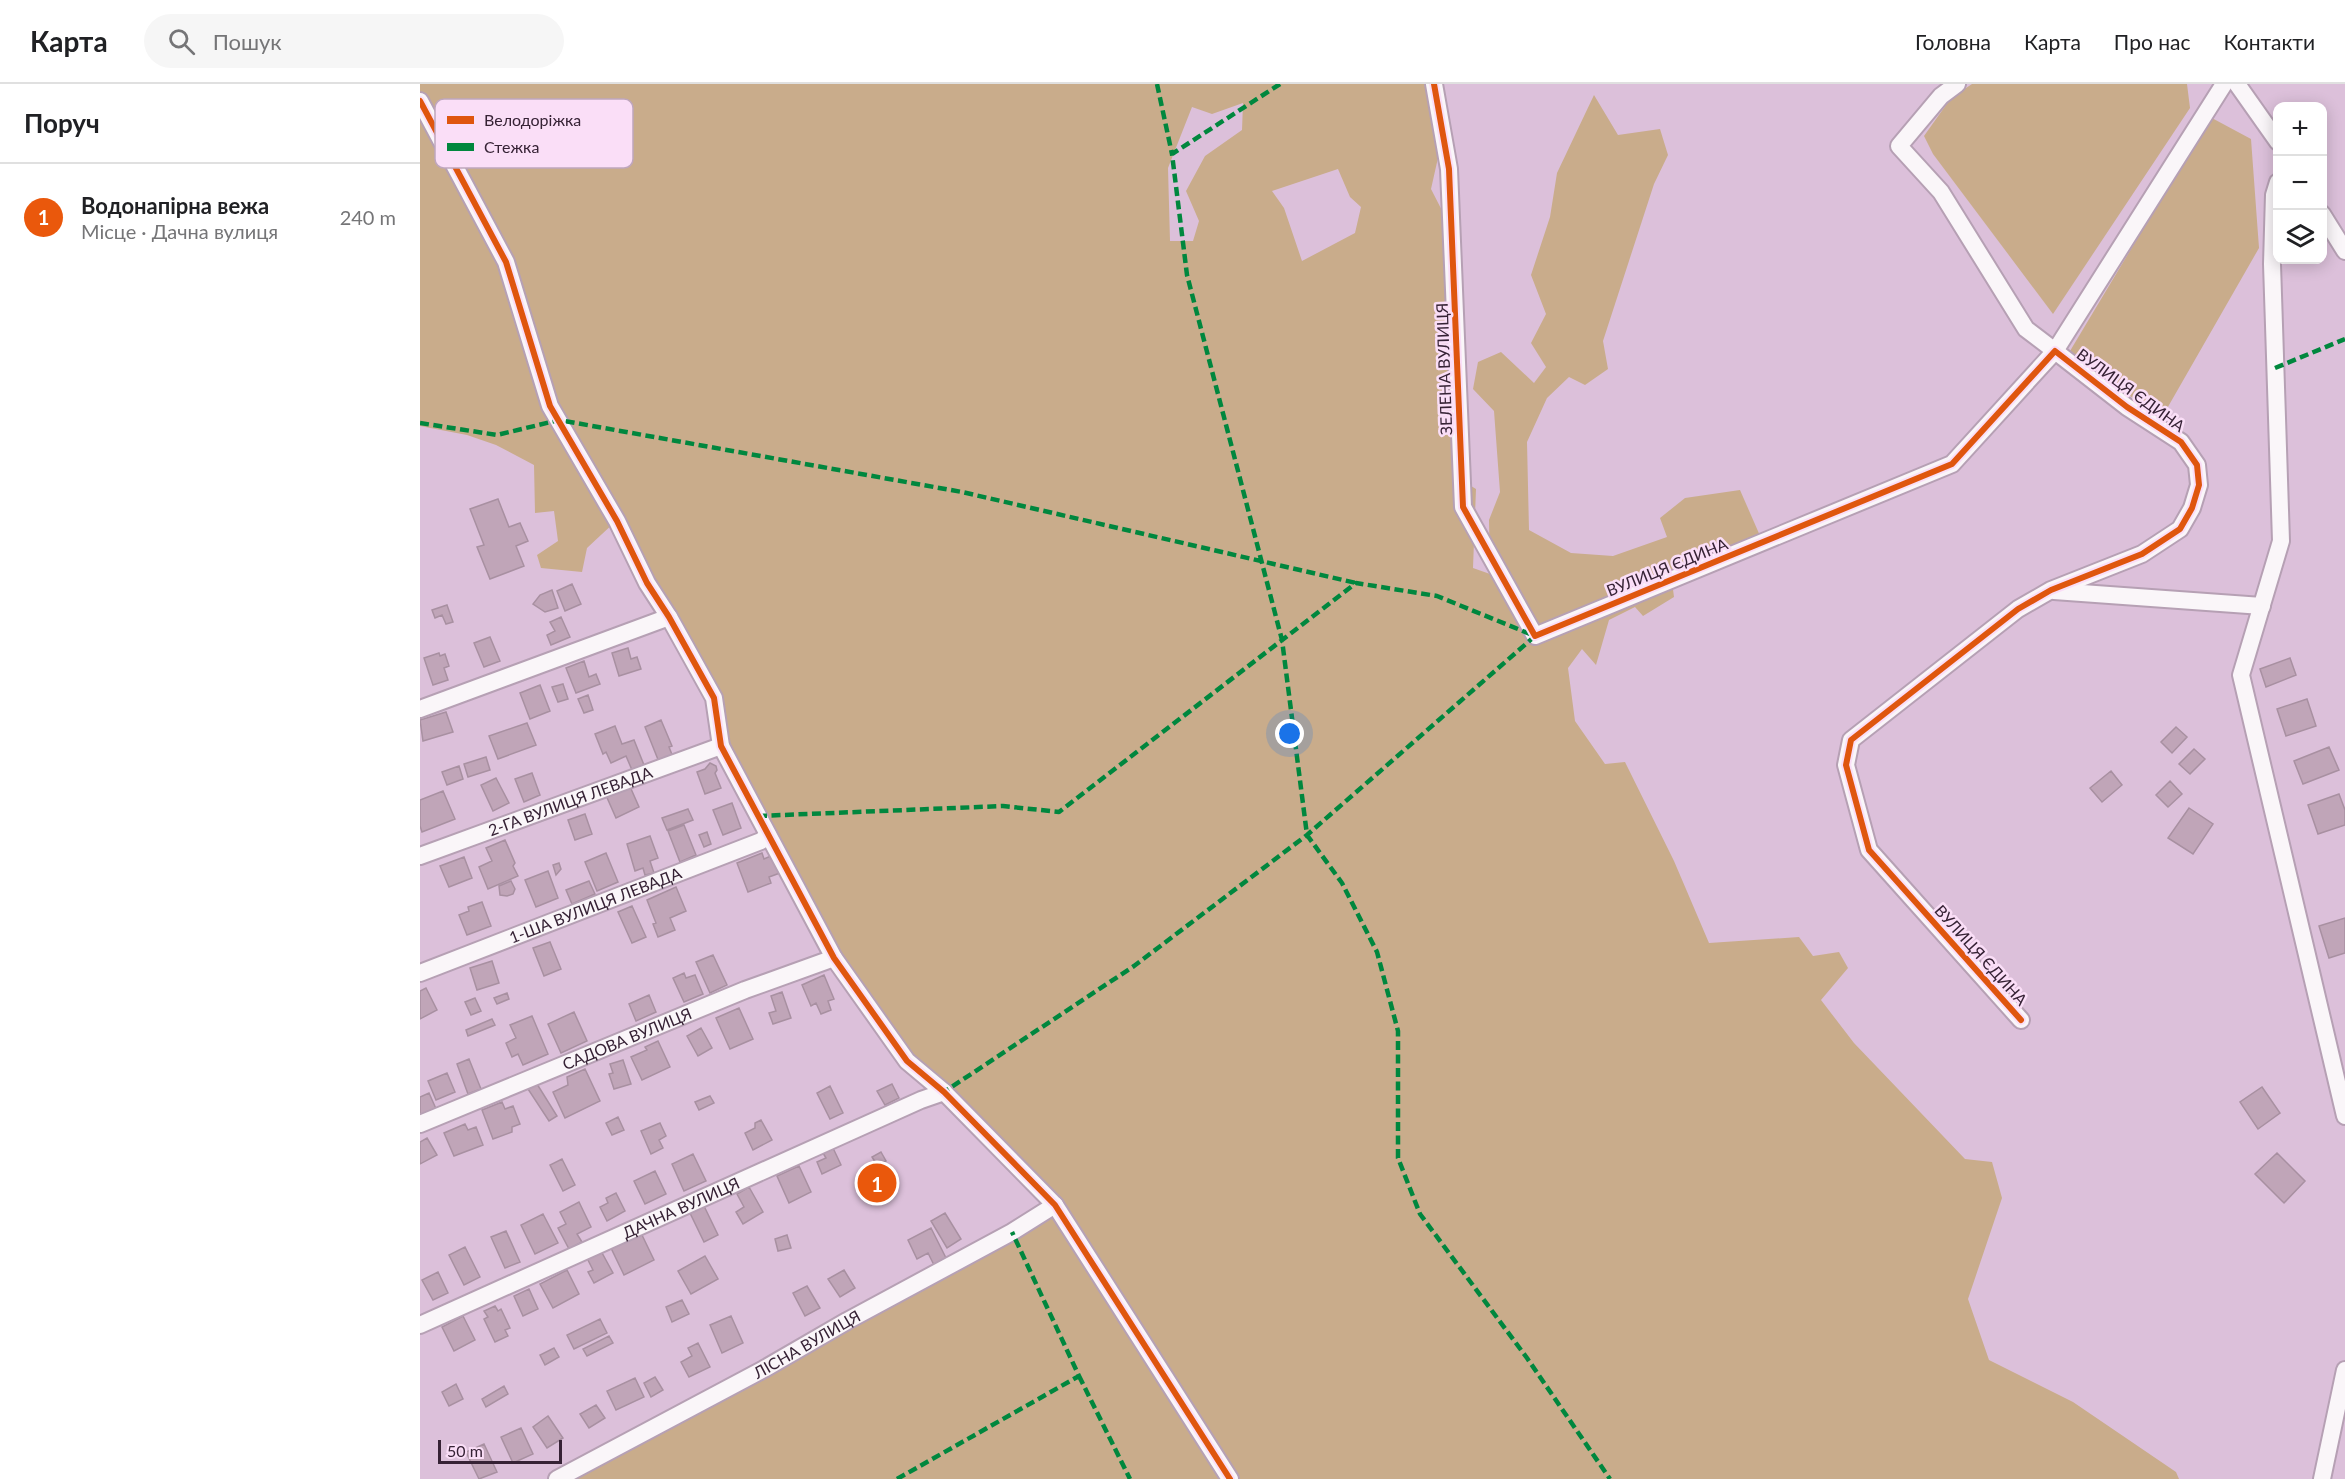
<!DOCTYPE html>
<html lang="uk">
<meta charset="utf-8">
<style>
:root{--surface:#fff;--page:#f6f6f6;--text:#202124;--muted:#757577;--line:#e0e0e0;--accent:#ea580c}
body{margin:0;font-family:Lato,sans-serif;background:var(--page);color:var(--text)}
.controls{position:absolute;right:18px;top:18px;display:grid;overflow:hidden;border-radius:12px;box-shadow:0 3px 15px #0003}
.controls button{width:54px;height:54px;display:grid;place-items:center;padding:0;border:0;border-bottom:2px solid var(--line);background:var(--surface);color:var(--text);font:30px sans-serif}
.scale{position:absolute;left:18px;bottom:15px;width:124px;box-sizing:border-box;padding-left:6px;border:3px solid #362235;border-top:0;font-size:16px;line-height:21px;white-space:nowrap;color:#362235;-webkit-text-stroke:4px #fadef7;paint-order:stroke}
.you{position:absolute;left:870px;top:650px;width:21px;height:21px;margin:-15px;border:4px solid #fff;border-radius:50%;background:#1a73e8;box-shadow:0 0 0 9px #1a73e833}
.badge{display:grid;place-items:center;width:39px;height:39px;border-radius:50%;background:var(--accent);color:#fff;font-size:20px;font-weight:700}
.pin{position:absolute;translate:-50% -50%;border:3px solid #fff;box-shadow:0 2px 6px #0006}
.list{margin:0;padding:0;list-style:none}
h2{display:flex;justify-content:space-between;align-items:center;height:78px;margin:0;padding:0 24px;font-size:26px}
h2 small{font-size:20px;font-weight:400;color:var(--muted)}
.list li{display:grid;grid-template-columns:39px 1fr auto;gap:18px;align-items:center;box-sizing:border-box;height:108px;padding:0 24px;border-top:2px solid var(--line)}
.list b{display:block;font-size:22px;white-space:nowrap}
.list p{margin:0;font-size:20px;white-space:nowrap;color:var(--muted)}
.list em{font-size:20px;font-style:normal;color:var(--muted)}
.icon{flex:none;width:33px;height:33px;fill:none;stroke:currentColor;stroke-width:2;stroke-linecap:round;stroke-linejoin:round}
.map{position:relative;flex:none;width:1925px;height:1395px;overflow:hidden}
header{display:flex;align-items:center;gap:36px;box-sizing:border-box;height:84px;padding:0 30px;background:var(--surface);border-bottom:2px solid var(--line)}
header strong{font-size:28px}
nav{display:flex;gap:33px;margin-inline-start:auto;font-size:21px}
.search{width:420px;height:54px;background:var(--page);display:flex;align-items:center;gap:15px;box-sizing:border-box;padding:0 21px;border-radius:33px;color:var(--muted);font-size:22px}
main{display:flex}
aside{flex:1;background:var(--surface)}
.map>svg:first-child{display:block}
.green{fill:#c9ac8b;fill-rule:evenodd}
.building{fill:#c0a5b8;stroke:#a890a1;stroke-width:1.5}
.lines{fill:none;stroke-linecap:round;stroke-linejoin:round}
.minor-casing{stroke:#b6a0b4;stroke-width:20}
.minor{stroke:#faf6f9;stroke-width:16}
.quiet{stroke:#00873e;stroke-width:4.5;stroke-dasharray:9 4.5;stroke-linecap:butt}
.cycleway-casing{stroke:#fadef7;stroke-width:10}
.cycleway{stroke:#df560e;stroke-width:6}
.labels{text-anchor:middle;stroke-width:5;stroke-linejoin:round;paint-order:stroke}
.street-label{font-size:16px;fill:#362235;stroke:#fadef7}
.key{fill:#fadef7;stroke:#bfa6bd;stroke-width:1.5}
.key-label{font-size:16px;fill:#362235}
</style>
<header>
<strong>Карта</strong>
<div class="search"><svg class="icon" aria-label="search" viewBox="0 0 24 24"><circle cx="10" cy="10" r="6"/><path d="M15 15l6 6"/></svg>Пошук</div>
<nav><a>Головна</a><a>Карта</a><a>Про нас</a><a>Контакти</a></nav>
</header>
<main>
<aside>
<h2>Поруч<small></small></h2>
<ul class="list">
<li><span class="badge">1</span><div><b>Водонапірна вежа</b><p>Місце · Дачна вулиця</p></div><em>240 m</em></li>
</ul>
</aside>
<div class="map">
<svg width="1925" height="1395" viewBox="0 0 1925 1395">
<rect width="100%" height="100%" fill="#dcc0da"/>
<!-- green -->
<path class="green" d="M0,0H1004L1022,56L1011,105L1033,148L1046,399L1056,405L1053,484L1070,490L1069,436L1080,408L1074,327L1053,305L1058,278L1081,268L1114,299L1126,283L1111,259L1126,230L1111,191L1130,133L1137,89L1174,11L1198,51L1240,45L1248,71L1234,100L1183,257L1188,285L1165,301L1149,293L1127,314L1107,358L1109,446L1151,469L1193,472L1247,453L1240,434L1265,414L1320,406L1341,454L1251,490L1254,513L1223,532L1215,523L1189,536L1176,581L1162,565L1148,584L1155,637L1185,680L1205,678L1254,777L1289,859L1379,853L1393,872L1419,868L1428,884L1401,916L1434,959L1545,1075L1572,1078L1582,1114L1548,1215L1569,1276L1653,1318L1756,1388L1759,1395H137L635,1121L487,977L414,874L319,697L294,614L196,437L167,464L162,488L121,484L117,471L138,457L134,427L115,429L114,381L76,361L47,351L0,342ZM823,19L822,46L785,72L766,107L779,137L773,157H750L748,84L772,23L792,30ZM918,85L930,113L941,123L935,149L882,177L864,124L852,107Z
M1552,0H1767L1770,24L1633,230L1513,70L1504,52L1531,14Z
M1790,33L1831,55L1839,164L1741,335L1650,267Z"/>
<!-- building -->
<path class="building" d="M78,415L89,443L100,439L108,457L96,462L104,482L70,495L57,463L64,461L50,425Z
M152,500L161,520L145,527L137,507Z
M132,506L138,524L125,528L113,520L120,511Z
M27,521L33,538L26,540L22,531L15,534L12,526Z
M141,533L150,553L131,561L127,551L135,547L130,538Z
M70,553L80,577L64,583L54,559Z
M208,564L211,575L217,573L221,585L199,592L192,569Z
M19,569L20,572L25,570L29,582L24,584L28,596L13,601L4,574Z
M1870,574L1876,591L1846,603L1840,585Z
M164,577L169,593L176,590L180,600L156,609L146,584Z
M143,600L148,615L138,618L132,603Z
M120,601L130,627L110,635L100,609Z
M168,611L173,626L164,629L158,615Z
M1887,615L1896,642L1866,652L1857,625Z
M26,628L33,648L3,657L0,636Z
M241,636L252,662L249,663L253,673L239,678L225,643Z
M107,639L116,661L78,675L69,652Z
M195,642L202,660L214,656L224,681L212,686L206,672L191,679L186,668L183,670L175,650Z
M1756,643L1767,653L1752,669L1741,658Z
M1909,663L1919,686L1883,700L1874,677Z
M1774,665L1785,675L1770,690L1759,680Z
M66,673L70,686L48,693L44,680Z
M290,679L296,682L297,686L295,689L301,704L285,710L277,688L285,685Z
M39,682L43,695L27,701L22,688Z
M1691,687L1702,701L1682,718L1670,704Z
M112,689L120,711L104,718L95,695Z
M76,694L89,719L73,727L61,701Z
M1750,697L1762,710L1748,723L1736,711Z
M208,698L219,723L196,734L185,709Z
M23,707L35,735L2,748L0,742V716Z
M1919,710L1925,726V741L1898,750L1888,721Z
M312,719L321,744L303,751L293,726Z
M1769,724L1793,740L1773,770L1748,754Z
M268,725L273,736L247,746L242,734Z
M165,730L172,750L155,756L148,736Z
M264,741L276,771L260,778L248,747Z
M287,748L291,760L284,763L279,751Z
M230,752L238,774L230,777L234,789L225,791L223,784L215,787L207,760Z
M85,756L95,779L93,782L98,792L68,805L59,783L72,777L66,764Z
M186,769L198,798L177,807L165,778Z
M342,769L344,775L353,771L360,789L349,793L351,799L328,808L317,779Z
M44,773L52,794L29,803L20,782Z
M139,779L141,785L136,791L133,781Z
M128,787L138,814L116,823L105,796Z
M91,797L95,805L93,810L87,812L80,811L79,802Z
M169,797L175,810L152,820L146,806Z
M256,803L266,827L250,834L255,846L238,853L233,840L236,839L227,816Z
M62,818L71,842L47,851L39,831L49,827L48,823Z
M212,822L226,853L212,859L198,828Z
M1925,834V869L1909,874L1899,842Z
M130,858L141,885L124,892L113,864Z
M293,871L307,901L290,909L276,878Z
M72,877L79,899L57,906L50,884Z
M264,889L266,894L275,891L283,910L264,918L253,894Z
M404,891L414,915L408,917L411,926L401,930L396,919L391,922L382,901Z
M6,904L17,926L0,935V907Z
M362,908L371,934L353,940L349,929L356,927L351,912Z
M87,909L89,915L77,920L74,914Z
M229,911L236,928L216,937L209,920Z
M55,914L61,927L51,931L45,918Z
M319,924L333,955L310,965L296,934Z
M154,928L167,957L141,969L128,940Z
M112,932L128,970L103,981L98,970L92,973L86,959L96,954L90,941Z
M72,935L75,941L48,952L46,946Z
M281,944L292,964L278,972L267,952Z
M238,957L250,983L222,996L211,973L227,966L225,963Z
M49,975L61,1005L48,1010L37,980Z
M203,976L211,1000L194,1005L189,990L193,989L190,980Z
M165,985L180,1017L145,1034L133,1008L148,1001L147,993Z
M27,989L35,1008L16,1016L8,997Z
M117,1000L137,1032L129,1037L108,1005Z
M472,1000L479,1014L465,1021L457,1007Z
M410,1002L423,1029L410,1035L397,1009Z
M1842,1003L1860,1029L1838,1045L1820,1018Z
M9,1009L17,1027L0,1033V1013Z
M290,1012L294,1019L279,1026L275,1018Z
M82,1018L85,1025L93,1022L100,1040L92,1043V1048L73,1055L62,1026Z
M198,1033L204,1046L192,1051L186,1039Z
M341,1036L352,1056L333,1066L325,1049L335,1044V1039Z
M240,1039L246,1052L239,1056L243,1064L231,1070L221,1047Z
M45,1040L48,1046L56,1043L63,1061L34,1072L24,1049Z
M7,1054L17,1071L0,1080V1058Z
M413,1064L421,1081L402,1090L397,1078L406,1074L403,1069Z
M461,1068L466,1077L457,1081L452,1073Z
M1857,1069L1885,1097L1864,1119L1835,1090Z
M273,1070L286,1097L264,1107L252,1080Z
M142,1075L155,1101L143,1107L130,1081Z
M379,1082L391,1108L369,1119L357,1092Z
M235,1087L246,1110L225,1120L214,1097Z
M452 1100a5 5 0 1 1 10 0a5 5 0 1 1-10 0Z
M329,1103L343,1128L323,1140L316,1128L324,1123L317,1110Z
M196,1109L205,1127L187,1137L180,1123L188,1119L186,1114Z
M159,1118L171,1143L157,1150L162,1158L149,1165L138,1144L146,1140L140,1128Z
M284,1122L298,1151L284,1158L270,1129Z
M525,1129L541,1155L527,1164L511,1137Z
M123,1130L138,1159L115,1170L101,1141Z
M511,1144L528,1178L516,1185L508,1169L497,1175L488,1156Z
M86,1147L100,1178L85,1184L71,1153Z
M221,1149L234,1176L204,1191L191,1164Z
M367,1151L371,1164L358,1167L355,1155Z
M45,1163L60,1193L44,1201L29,1171Z
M181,1167L193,1189L174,1199L168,1188L173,1186L167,1174Z
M285,1172L298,1195L271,1210L258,1187Z
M147,1186L159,1210L133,1224L120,1200Z
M424,1186L435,1204L420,1213L408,1195Z
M18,1188L28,1209L13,1216L2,1196Z
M387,1202L400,1224L385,1232L373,1209Z
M109,1205L118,1225L103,1232L94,1212Z
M262,1216L269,1230L252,1238L246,1223Z
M75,1222L78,1227L81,1225L90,1244L85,1246L88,1252L75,1258L64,1235L68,1233L64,1227Z
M43,1232L55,1256L34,1267L22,1243Z
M311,1232L323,1259L302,1269L290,1241Z
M180,1235L187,1249L154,1265L147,1251Z
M189,1252L193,1259L167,1272L163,1265Z
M278,1259L290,1283L269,1293L261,1278L272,1272L268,1264Z
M134,1264L139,1273L125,1281L120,1271Z
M235,1293L243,1306L231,1313L224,1299Z
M215,1294L224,1313L196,1326L187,1307Z
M36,1300L43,1315L29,1322L22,1308Z
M84,1302L88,1310L66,1323L62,1315Z
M176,1321L185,1334L169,1344L160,1330Z
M128,1332L143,1354L127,1364L113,1343Z
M101,1344L113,1370L93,1379L81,1353Z
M64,1360L77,1388L59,1395L46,1368Z"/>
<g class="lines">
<!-- minor casing -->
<g class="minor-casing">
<g id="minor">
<path d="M1014,0L1029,85L1043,423L1115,552L1532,380L1635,267L1707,323L1761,358L1777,381L1779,401L1772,424L1760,445L1722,470L1631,506L1598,525L1431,656L1426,681L1449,766L1601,936"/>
<path d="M1537,0L1521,12L1479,62L1521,108L1606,245L1635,267L1804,0"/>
<path d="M1817,0L1858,58"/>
<path d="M0,17L86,178L130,322L197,437L227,499L249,533L294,614L301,662L414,874L487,977L524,1008L635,1121L810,1395"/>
<path d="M1858,98L1854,111L1852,180L1861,457L1821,591L1925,1032"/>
<path d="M1902,130L1925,167"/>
<path d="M1634,507L1842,522"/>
<path d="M0,625L249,533"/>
<path id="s1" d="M0,772L301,662"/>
<path id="s2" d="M0,889L341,757L348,751"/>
<path id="s3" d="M0,1040L325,906L414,874"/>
<path id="s4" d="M0,1241L501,1016L524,1008"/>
<path id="s5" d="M137,1395L344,1285L427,1237L592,1148L635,1121"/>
<path d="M1902,1395L1925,1286"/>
</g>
</g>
<!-- minor -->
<use href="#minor" class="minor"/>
<!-- quiet -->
<path class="quiet" d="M737,0L752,70
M860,0L752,70L767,191L862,556L887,751L922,799L957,868L978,947V1074L1000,1130L1107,1274L1190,1395
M1855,284L1925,255
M0,339L77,351L139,336L542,408L936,499
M338,732L583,722L639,728L936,499L1017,512L1115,552L887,751L714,882L524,1008
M659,1292L710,1395
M477,1395L659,1292L592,1148"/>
<!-- cycleway casing -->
<g class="cycleway-casing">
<path id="cycleway" d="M1014,0L1029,85L1043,423L1115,552L1532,380L1635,267L1707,323L1761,358L1777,381L1779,401L1772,424L1760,445L1722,470L1631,506L1598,525L1431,656L1426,681L1449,766L1601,936
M0,17L86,178L130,322L197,437L227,499L249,533L294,614L301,662L414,874L487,977L524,1008L635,1121L810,1395"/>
</g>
<!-- cycleway -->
<use href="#cycleway" class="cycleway"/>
</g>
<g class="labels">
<!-- street labels -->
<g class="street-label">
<text transform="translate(1024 285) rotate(-92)" y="6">ЗЕЛЕНА ВУЛИЦЯ</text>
<text transform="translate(1711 306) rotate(36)" y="6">ВУЛИЦЯ ЄДИНА</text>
<text transform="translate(1247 483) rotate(-22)" y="6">ВУЛИЦЯ ЄДИНА</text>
<text dy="6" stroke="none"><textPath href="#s1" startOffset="160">2-ГА ВУЛИЦЯ ЛЕВАДА</textPath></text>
<text dy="6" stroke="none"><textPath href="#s2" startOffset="188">1-ША ВУЛИЦЯ ЛЕВАДА</textPath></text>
<text transform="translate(1561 871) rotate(48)" y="6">ВУЛИЦЯ ЄДИНА</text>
<text dy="6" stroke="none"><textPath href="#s3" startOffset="224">САДОВА ВУЛИЦЯ</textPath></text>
<text dy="6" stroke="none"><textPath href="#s4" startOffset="286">ДАЧНА ВУЛИЦЯ</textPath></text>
<text dy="6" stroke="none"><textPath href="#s5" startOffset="284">ЛІСНА ВУЛИЦЯ</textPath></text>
</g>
</g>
<!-- legend -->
<rect x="15" y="15" width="198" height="69" rx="9" class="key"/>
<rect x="27" y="32" width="27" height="8" fill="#df560e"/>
<rect x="27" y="59" width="27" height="8" fill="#00873e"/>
<g class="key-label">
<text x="64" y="42">Велодоріжка</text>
<text x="64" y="69">Стежка</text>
</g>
</svg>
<div class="controls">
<button>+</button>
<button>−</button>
<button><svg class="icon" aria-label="layers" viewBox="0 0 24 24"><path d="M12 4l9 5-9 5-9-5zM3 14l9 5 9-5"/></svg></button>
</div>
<div class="scale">50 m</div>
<div class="you"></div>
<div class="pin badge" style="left:457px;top:1099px">1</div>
</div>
</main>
